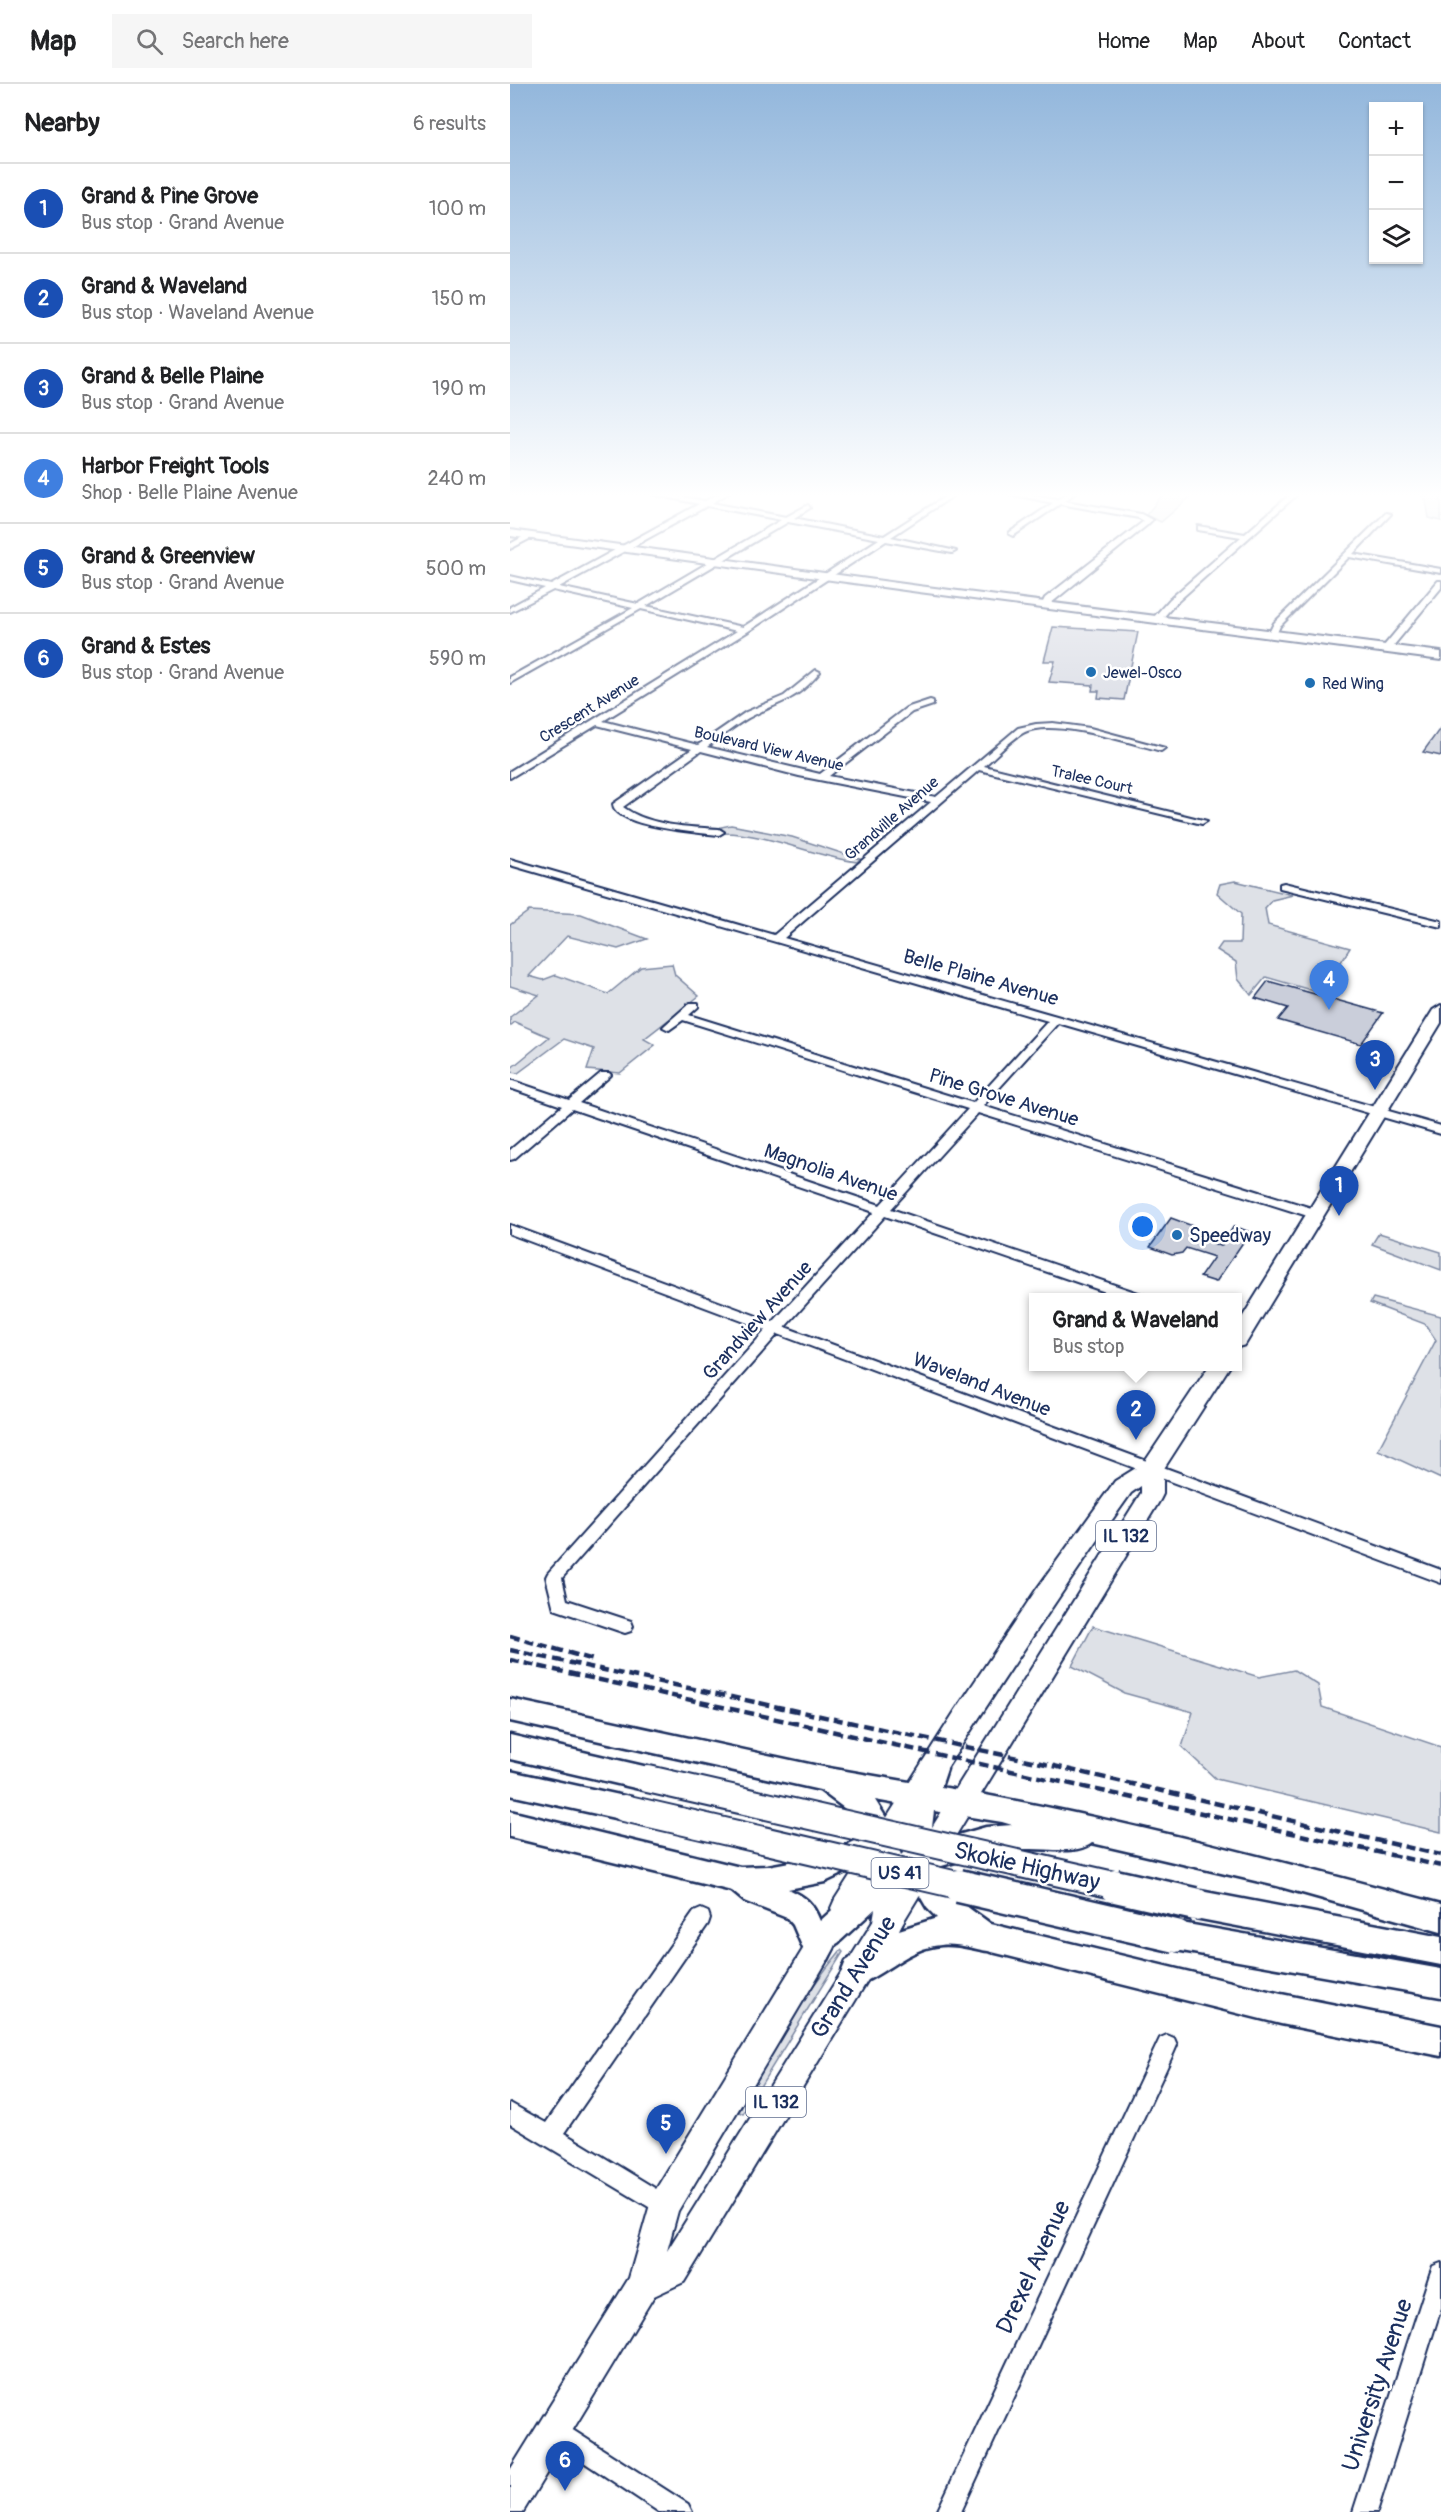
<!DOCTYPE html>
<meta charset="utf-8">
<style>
:root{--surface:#fff;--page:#f6f6f6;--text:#202124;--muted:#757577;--line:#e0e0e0;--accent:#1a73e8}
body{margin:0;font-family:Pangolin,sans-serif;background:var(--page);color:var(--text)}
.controls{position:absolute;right:18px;top:18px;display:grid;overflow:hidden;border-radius:0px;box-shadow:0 2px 4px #0004}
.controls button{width:54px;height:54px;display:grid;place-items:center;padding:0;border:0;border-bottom:2px solid var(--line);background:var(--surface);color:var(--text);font:30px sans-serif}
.you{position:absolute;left:633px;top:1143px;width:21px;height:21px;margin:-15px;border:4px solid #fff;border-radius:50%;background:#1a73e8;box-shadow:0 0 0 9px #1a73e833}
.badge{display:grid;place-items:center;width:39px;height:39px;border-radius:50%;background:var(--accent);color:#fff;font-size:20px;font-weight:700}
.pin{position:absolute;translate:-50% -50px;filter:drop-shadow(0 2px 3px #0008)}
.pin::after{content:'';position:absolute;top:32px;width:21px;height:18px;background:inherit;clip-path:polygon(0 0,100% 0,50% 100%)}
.popup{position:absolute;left:519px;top:1209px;width:213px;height:78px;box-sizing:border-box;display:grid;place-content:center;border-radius:0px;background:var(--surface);filter:drop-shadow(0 2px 4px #0005);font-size:20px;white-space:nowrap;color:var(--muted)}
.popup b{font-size:22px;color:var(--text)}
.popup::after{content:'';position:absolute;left:50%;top:100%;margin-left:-12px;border:12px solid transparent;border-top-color:var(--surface)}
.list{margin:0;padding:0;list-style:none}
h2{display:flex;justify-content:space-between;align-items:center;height:78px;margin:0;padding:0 24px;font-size:26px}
h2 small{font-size:20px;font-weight:400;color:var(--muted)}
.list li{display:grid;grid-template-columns:39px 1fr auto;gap:18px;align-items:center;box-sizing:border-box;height:90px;padding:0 24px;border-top:2px solid var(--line)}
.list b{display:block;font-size:22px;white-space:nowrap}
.list p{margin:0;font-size:20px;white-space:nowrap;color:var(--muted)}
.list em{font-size:20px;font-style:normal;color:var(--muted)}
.icon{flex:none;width:33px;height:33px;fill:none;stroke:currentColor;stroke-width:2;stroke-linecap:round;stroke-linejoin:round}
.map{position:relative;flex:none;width:931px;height:2428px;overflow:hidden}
header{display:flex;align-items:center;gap:36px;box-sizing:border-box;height:84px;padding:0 30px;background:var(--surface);border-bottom:2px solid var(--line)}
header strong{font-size:28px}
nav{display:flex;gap:33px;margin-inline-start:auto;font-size:21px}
.search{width:420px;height:54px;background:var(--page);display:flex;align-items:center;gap:15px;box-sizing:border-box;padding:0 21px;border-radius:0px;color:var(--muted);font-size:22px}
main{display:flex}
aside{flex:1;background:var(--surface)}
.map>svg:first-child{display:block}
.green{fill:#dee1e7;stroke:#7c88a2;stroke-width:1.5}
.building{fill:#caceda;stroke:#1b2f5e;stroke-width:1.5}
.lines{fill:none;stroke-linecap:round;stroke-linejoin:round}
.minor-casing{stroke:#1b2f5e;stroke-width:4}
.primary-casing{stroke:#1b2f5e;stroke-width:4}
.trunk-casing{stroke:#1b2f5e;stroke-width:5}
.minor{fill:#fff;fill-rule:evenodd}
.primary{fill:#fff;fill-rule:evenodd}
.trunk{fill:#fff;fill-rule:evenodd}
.rail{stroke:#1b2f5e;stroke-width:4.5;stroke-dasharray:10 5;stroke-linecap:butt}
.trunk-bridge-far1-casing{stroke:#1b2f5e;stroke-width:30;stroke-linecap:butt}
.trunk-bridge-casing{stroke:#1b2f5e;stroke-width:37;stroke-linecap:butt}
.trunk-bridge-far1{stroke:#fff;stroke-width:26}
.trunk-bridge{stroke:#fff;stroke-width:32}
.poi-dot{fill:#1f6fb2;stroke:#fff;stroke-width:2}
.labels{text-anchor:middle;stroke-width:5;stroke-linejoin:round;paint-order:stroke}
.far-poi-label{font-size:16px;fill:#1b2f5e;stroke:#fff;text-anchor:start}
.far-street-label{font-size:16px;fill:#1b2f5e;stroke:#fff}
.shield{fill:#fff;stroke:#5f6d8e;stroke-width:1.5}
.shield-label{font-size:18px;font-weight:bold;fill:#1b2f5e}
.street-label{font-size:20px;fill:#1b2f5e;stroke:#fff}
.poi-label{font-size:20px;fill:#1b2f5e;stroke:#fff;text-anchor:start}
.near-street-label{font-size:24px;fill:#1b2f5e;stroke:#fff}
</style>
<header>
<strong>Map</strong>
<div class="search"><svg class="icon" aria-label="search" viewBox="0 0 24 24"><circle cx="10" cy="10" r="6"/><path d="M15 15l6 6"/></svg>Search here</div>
<nav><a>Home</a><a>Map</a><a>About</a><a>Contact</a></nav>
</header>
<main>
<aside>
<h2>Nearby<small>6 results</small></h2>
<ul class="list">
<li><span class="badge" style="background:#1a4fb4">1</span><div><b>Grand &amp; Pine Grove</b><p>Bus stop · Grand Avenue</p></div><em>100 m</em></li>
<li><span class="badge" style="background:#1a4fb4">2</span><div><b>Grand &amp; Waveland</b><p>Bus stop · Waveland Avenue</p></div><em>150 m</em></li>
<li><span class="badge" style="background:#1a4fb4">3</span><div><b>Grand &amp; Belle Plaine</b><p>Bus stop · Grand Avenue</p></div><em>190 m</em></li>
<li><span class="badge" style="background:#3f7fe0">4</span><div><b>Harbor Freight Tools</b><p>Shop · Belle Plaine Avenue</p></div><em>240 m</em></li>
<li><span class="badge" style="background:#1a4fb4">5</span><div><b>Grand &amp; Greenview</b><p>Bus stop · Grand Avenue</p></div><em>500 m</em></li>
<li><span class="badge" style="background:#1a4fb4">6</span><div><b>Grand &amp; Estes</b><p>Bus stop · Grand Avenue</p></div><em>590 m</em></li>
</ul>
</aside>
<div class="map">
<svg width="931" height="2428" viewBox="0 0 931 2428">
<rect width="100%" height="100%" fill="#fff"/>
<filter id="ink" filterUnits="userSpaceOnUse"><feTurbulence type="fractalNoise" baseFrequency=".0167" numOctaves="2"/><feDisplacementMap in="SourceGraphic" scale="12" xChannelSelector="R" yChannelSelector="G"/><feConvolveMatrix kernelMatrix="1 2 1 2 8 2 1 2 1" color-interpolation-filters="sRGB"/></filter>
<g filter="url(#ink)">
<!-- green -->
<path class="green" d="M655,408H686L651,438L636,431Z
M908,408H931V437L919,434L916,416Z
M221,741L282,753L350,775L347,778C302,772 258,749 213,749L211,743Z
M725,797L783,811L762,816L755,824L758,841L840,864L811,909L756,893L741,911L728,895L726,878L707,866L712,859H730L731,830L707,809L710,800Z
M19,827L71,830L137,855L108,865L57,852L19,892L33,896L46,891L98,910L131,883L162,880L165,891L189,912L134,955L145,961L110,989L77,986L84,965L54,955L8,989L0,988V985L39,953L5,938L0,942V933L29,911L0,902V841Z
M869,1149L931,1168V1186L862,1160Z
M863,1214L931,1232V1395L868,1366L926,1256L915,1240L860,1219Z
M583,1542L749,1593L784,1586L808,1601L812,1623L931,1663V1748L706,1695L672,1663L683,1628L614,1609L562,1582Z
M331,1866L333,1868L233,2030L229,2028C259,1971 289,1916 331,1866Z"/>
<!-- building -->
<path class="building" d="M543,543L628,548L614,616L588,614L589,607H582L583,601L539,598L545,577H534Z
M931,643V672L913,668Z
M758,897L873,929L851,960L768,936L778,924L745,914Z
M661,1134L683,1142L690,1155L711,1162L724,1142L740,1148L706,1198L690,1193L704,1173L676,1164L672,1169L662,1171L640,1163Z"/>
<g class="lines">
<!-- minor casing -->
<g class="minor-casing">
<path id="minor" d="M132,408H145L195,417L212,408H220L202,419L276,433L298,421L300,424L284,434L374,452L442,408H449L381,453L446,467L442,469L376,457L237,548L93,637L188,661L236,628L274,612L306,586L310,588C287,616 274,616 244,631C227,639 212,653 197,663L310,690L396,624L420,616L423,617V621L402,628L319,692L426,713L508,644L526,640L543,639L580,644L655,664L651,667C621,659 540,633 513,649C499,657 486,672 474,682L697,737L692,740L469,686L274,854L931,1042V1050L548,939L473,1022L811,1127L812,1130L811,1133H801L468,1029L381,1125L634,1211L635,1214H613L375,1132L275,1243L931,1486V1499L268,1250L52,1494L57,1516L121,1537L123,1542L121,1547L115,1549L44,1525L36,1493L38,1489L256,1246L0,1150V1141L263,1238L364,1128L62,1025L4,1075L0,1076V1066L52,1022L0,1004V996L59,1016L91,989H99L101,991L99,993L69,1019L370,1121L458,1025L173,936L159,946L153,943L155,941L180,919H188V923L179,931L463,1019L538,937L0,781V775L264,851L421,718L289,692L191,667L113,723C138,742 179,743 209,745L214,748L209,751L199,750C181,748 105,742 103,720L182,665L87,641L0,694V687L227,547L131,525L0,599V593L123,524L43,506L0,528V523L35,504L0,496V492L41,501L189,420ZM197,422L271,436L128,520L49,503ZM278,438L369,455L233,543L136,522Z
M490,408H504L548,415L559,408H566L555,417L631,430L642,436L636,442L535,524L531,522L535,514L634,437L629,434L550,420L503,452L499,450L500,448L543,419Z
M783,408H790L666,519L649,538H643V534L660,515L731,453L688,446V442L735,450Z
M876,429L881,430L843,470L931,485V489L839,473L770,542L765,553H759L758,551L764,539Z
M18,450L25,452L0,465V460Z
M928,497H931V504L879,567H873V563Z
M774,799L931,837V843L770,804V800Z
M191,1825L198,1828L200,1834L198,1840L54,2049L161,2114L165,2121L161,2128L154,2132L0,2040V2019L36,2039L184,1828Z
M657,1951L664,1954L667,1961L664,1968L451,2428H427L650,1954Z
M931,2179V2224L867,2428H843L920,2190L923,2182Z
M44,2334L178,2420L182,2428H149L36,2353L33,2345L36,2337Z"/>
</g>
<!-- primary casing -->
<g class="primary-casing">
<path id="primary" d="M0,446L409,502L931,568V576L409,508L0,452Z
M931,921V939L735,1261L728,1263V1240L923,926Z
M699,1282H720L653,1386V1410L650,1416L174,2198L144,2212L13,2428H0V2386L119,2194L143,2110L304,1847L314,1843L324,1847L328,1856L324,1865L168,2127L157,2167L631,1409V1402L621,1409C523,1547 433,1689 343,1833L334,1837L325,1833L321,1824L325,1815L445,1627L526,1506L605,1397L634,1379Z"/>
</g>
<!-- trunk casing -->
<g class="trunk-casing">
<path id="trunk" d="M0,1615L313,1683L405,1699L413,1677L423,1673L433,1677L437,1685L431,1703C599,1732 766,1776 931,1820V1848L767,1802L582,1759C567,1771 536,1764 517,1765C485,1766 455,1775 425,1784C434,1810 460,1824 481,1840L771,1910L931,1942V1972L771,1940L478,1867C463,1865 447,1859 431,1861C398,1864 376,1890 347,1901L336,1897L332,1887L336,1877L381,1850L368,1847L363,1837L365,1825L328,1859L321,1862L323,1866L318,1876L308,1880L298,1876L283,1841L277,1834L234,1817L222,1807L0,1753V1727L230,1783L258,1782L312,1772L357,1751L342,1730L310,1706L0,1637ZM365,1716L398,1722L392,1758L393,1769L391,1771L380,1740ZM424,1727L492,1738L502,1741L476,1743L420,1759ZM363,1775L365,1787L310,1837C303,1819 295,1812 278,1805L315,1798ZM400,1795L417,1824L427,1834L389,1846L393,1837L394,1799Z
M0,1651L138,1683L148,1686L152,1695L148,1704L138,1707L0,1675Z
M0,1687L114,1712L124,1715L128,1724L124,1733L114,1736L0,1711Z
M685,1806L931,1853V1881L685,1834L675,1830L671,1820L675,1810Z
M666,1838L931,1885V1913L666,1866L656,1862L651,1852L656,1842Z"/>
</g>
<!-- minor -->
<use href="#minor" class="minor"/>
<!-- primary -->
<use href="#primary" class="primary"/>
<!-- trunk -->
<use href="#trunk" class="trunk"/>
<!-- rail -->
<path class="rail" d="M0,1552L84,1576
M0,1566L522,1677L931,1771
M0,1576L931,1782"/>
<!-- trunk-bridge-far1 casing -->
<g class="trunk-bridge-far1-casing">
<path id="trunk-bridge-far1" d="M138,1695L612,1803
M114,1724L456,1803"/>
</g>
<!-- trunk-bridge casing -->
<g class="trunk-bridge-casing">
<path id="trunk-bridge" d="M449,1802L666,1852
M605,1802L685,1820"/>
</g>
<!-- trunk-bridge-far1 -->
<use href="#trunk-bridge-far1" class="trunk-bridge-far1"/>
<!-- trunk-bridge -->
<use href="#trunk-bridge" class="trunk-bridge"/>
</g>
</g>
<!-- sky -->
<linearGradient id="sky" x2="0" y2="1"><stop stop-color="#93b7dc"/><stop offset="0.55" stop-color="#fff"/><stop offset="1" stop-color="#fff" stop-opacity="0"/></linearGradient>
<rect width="931" height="748" fill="url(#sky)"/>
<!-- markers -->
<g class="poi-dot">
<circle cx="581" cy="588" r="6"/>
<circle cx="800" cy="599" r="6"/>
<circle cx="667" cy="1151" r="6"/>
</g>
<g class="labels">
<!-- far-poi labels -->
<g class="far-poi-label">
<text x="593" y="594">Jewel-Osco</text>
<text x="812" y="605">Red Wing</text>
</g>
<!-- far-street labels -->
<g class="far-street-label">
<text transform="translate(79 624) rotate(-32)" y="6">Crescent Avenue</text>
<text transform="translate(259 664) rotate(13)" y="6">Boulevard View Avenue</text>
<text transform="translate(582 695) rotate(13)" y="6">Tralee Court</text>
<text transform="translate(381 734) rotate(-41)" y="6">Grandville Avenue</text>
</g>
<!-- shield labels -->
<g class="shield">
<rect x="586" y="1437" width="60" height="30" rx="4.5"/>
<rect x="361.5" y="1774" width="57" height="30" rx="4.5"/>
<rect x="236" y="2003" width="60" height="30" rx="4.5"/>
</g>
<g class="shield-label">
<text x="616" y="1458">IL 132</text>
<text x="390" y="1795">US 41</text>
<text x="266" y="2024">IL 132</text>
</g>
<!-- street labels -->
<g class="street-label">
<text transform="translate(471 893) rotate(16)" y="7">Belle Plaine Avenue</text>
<text transform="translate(494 1013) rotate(17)" y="7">Pine Grove Avenue</text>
<text transform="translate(321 1088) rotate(19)" y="7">Magnolia Avenue</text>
<text transform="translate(247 1236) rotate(-48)" y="7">Grandview Avenue</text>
<text transform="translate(472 1300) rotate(21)" y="7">Waveland Avenue</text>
</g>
<!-- poi labels -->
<g class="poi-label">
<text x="679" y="1158">Speedway</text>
</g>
<!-- near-street labels -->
<g class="near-street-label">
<text transform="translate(517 1782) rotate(13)" y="8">Skokie Highway</text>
<text transform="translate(343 1893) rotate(-58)" y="8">Grand Avenue</text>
<text transform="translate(523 2183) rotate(-65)" y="8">Drexel Avenue</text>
<text transform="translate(867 2301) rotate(-72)" y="8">University Avenue</text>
</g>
</g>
</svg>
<div class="controls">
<button>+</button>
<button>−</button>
<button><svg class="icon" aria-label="layers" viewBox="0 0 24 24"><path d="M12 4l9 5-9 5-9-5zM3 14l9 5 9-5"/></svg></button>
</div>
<div class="you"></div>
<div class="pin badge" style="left:829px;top:1132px;background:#1a4fb4">1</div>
<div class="pin badge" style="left:626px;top:1356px;background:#1a4fb4">2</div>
<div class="popup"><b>Grand &amp; Waveland</b>Bus stop</div>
<div class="pin badge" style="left:865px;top:1006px;background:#1a4fb4">3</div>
<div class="pin badge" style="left:819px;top:926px;background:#3f7fe0">4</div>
<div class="pin badge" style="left:156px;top:2070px;background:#1a4fb4">5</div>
<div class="pin badge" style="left:55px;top:2407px;background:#1a4fb4">6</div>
</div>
</main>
